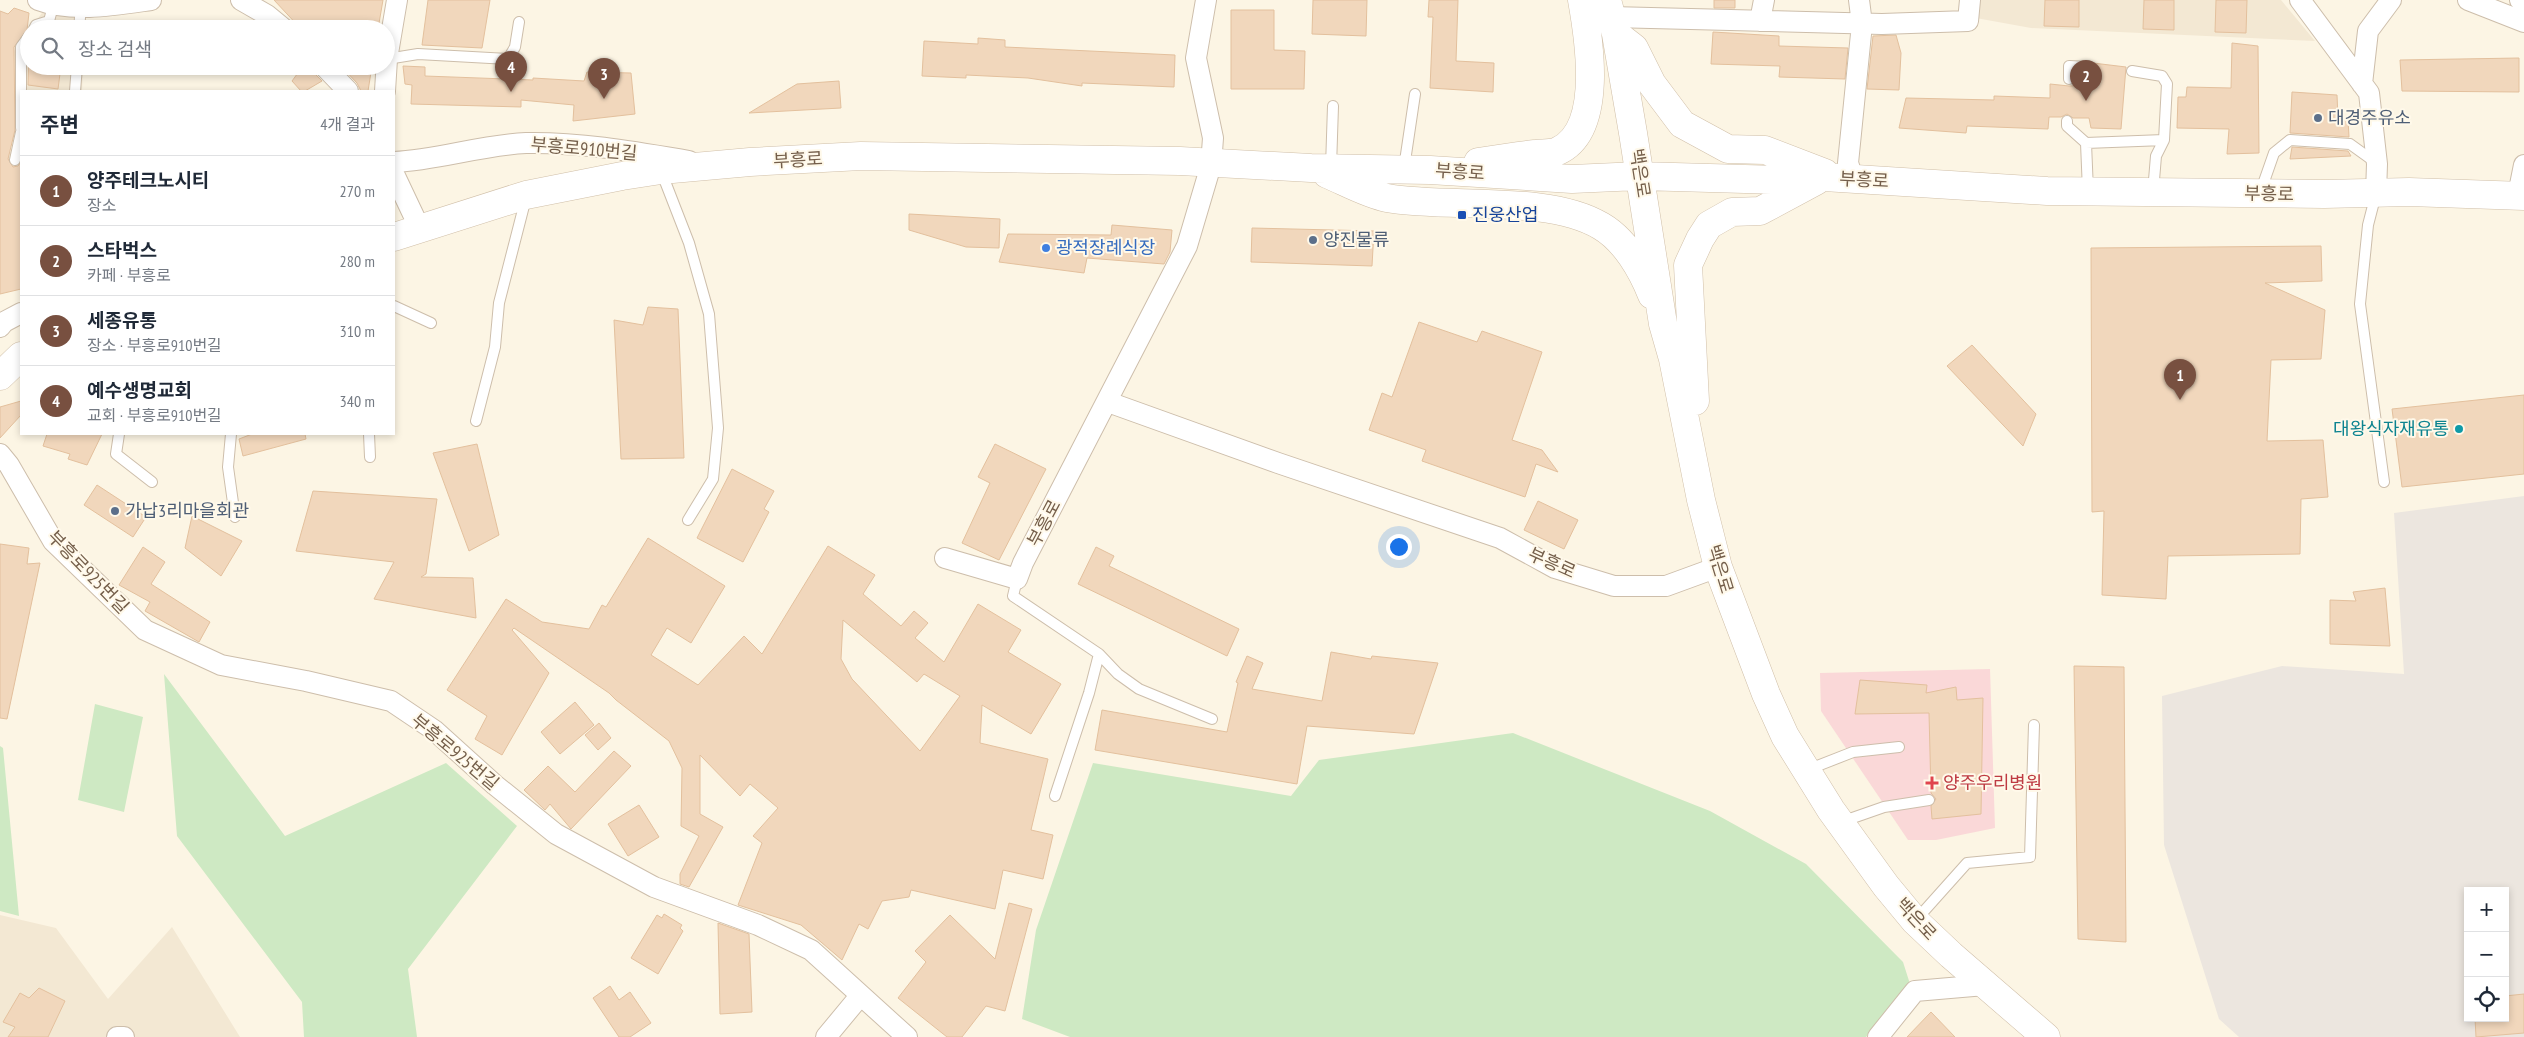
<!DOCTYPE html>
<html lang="ko">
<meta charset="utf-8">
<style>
:root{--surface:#fff;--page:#f2f2f3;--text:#1f2937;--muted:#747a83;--line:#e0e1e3;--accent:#785040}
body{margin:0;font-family:"PT Sans Narrow","Noto Sans KR",sans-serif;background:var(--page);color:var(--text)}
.controls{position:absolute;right:15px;bottom:15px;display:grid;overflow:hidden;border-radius:0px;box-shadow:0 2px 8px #0003}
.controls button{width:45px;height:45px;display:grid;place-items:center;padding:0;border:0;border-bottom:1px solid var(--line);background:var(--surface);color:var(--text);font:25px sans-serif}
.you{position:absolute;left:1398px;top:546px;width:18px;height:18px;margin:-12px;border:4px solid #fff;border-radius:50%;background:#1a73e8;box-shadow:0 0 0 8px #1a73e833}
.badge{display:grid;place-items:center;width:32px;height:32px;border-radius:50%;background:var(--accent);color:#fff;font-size:16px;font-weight:700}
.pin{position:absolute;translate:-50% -41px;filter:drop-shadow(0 1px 2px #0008)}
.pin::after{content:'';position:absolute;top:26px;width:18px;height:15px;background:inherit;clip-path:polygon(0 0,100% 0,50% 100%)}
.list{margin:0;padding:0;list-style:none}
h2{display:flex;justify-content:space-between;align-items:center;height:65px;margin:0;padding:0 20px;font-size:21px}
h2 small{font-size:16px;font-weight:400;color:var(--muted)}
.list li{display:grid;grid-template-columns:32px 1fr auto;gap:15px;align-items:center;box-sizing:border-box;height:70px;padding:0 20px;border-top:1px solid var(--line)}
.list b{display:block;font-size:19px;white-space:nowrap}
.list p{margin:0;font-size:16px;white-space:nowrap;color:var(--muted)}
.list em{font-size:16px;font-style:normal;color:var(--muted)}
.icon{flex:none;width:28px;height:28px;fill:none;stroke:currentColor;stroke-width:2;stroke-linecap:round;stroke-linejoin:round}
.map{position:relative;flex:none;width:2524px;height:1037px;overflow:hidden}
.search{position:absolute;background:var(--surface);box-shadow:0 2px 8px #0003;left:20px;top:20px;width:375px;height:55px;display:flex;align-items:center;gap:12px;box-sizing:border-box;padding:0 18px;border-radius:28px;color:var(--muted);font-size:19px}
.panel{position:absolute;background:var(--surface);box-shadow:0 2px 8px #0003;left:20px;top:90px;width:375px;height:345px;border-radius:0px}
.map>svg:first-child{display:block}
.residential{fill:#f3e8d3}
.industrial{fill:#ece6df;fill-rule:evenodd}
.medical{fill:#fad8d8}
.green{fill:#cee9c3}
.building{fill:#f1d7bc;stroke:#e3c09d;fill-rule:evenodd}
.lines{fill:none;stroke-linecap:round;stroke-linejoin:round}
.lane-casing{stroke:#cdbeab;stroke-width:12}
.street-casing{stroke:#cdbeab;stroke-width:22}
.secondary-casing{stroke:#d0bfa8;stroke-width:29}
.lane{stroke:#fff;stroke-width:10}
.street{stroke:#fff;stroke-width:20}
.secondary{stroke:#fff;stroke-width:28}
.service-dot{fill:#5c6f8a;stroke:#fff9ea;stroke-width:2}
.transit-dot{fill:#1a4fb4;stroke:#fff9ea;stroke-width:2}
.shop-dot{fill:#3f7fe0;stroke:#fff9ea;stroke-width:2}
.culture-dot{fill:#0f9aa8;stroke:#fff9ea;stroke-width:2}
.health-dot{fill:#e0444e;stroke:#fff9ea;stroke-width:2}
.labels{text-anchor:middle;stroke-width:4;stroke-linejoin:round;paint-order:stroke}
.service-label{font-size:18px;fill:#4e5e75;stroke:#fff9ea;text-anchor:start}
.street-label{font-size:18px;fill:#745e4a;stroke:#fff9ea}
.transit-label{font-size:18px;fill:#164399;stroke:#fff9ea;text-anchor:start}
.shop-label{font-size:18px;fill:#366cbe;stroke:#fff9ea;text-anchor:start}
.culture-label{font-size:18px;fill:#0d838f;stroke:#fff9ea;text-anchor:end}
.health-label{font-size:18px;fill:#be3a42;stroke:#fff9ea;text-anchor:start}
</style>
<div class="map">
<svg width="2524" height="1037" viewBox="0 0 2524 1037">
<rect width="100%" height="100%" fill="#fcf5e4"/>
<!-- residential -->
<path class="residential" d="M1978,0H2281L2315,41L2031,28L1976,18Z
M42,13L86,16V29H30Z
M29,31V66H83L82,91H21V168L0,166L19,140L14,51Z
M0,915L56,928L108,999L172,927L240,1037H0Z"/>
<!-- industrial -->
<path class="industrial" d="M2524,496V1037H2239L2219,1019L2164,845L2162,696L2282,666L2404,674L2394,513ZM2468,891H2505V1018H2468Z"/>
<!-- medical -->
<path class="medical" d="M1990,669L1995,828L1936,840H1908L1821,711L1820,673Z"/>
<!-- green -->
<path class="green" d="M164,674L285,836L446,763L517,826L408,969L417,1037H304L302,1002L177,836Z
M95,704L143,717L124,812L78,800Z
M1513,733L1710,811L1806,864L1903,962L1910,984L1866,1037H1070L1022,1019L1036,930L1093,763L1291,796L1319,760Z
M0,746L3,748L19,916L0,911Z"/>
<!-- building -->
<path class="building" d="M274,0H383L378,29H301Z
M428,0H490L482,48L422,45Z
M1313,0H1367L1366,36L1312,34Z
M1429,0H1458L1456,61L1494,63L1493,92L1430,88L1433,17H1428Z
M1714,0H1735V8H1714Z
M2045,0H2079V27L2044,26Z
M2144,0H2174V30L2143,29Z
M2216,0H2247L2246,33L2215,32Z
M14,8L29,13L27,30L14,47L15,130L8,159L13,167L18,166L21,162V289L0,294V11L8,14Z
M1231,10H1274V50L1305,51L1304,89H1231Z
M1713,32L1779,36V46L1848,48L1845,79L1779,77L1780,66L1711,64Z
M1896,35L1901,53L1899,90L1867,89L1873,36Z
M978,38L1005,40V47L1175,55L1174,87L1082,83V86L1028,78L966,75V78L922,76L924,41L978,44Z
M2232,43L2258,46L2259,153L2227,154L2229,129L2177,128L2178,97H2186L2187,87L2231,88Z
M29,48V66H61L58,89L28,85Z
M2519,58V92L2402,91L2400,60Z
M2093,63L2126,67L2121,129L2091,128L2089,118H2073L2067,114L2061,117H2049L2048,129L1967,126L1966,133L1899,128L1906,98L1994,100V96L2050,98V84L2069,86L2092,85V73L2095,68Z
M303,66H312L315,74L322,81L305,91H301L292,81Z
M341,66H372L368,91H361L357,83Z
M403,66L425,67V76L533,80V78L584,81L587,72L631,73L635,114L573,121L574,105L521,100V107L411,104L412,85L405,84Z
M839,81L841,108L749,113L797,84Z
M2292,92L2337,95L2338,118L2348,119L2349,137L2290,133Z
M2292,147L2348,151L2351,156L2290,159Z
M909,214L1000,219L999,248L966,247L909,230Z
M1112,225L1172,230L1170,252L1164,264L1087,258L1084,273L999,262L1008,234L1111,235Z
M1252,228L1374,231L1372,266L1251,262Z
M2321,246L2322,281L2265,283L2325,310L2321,359L2271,360L2267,441L2323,440L2328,497L2301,499L2300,554L2168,556L2166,599L2102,595L2104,511L2092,512L2091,248Z
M648,307L678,309L684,458L621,459L614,320L643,325Z
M1419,322L1477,342L1482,331L1542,352L1512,440L1542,450L1558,472L1536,464L1525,497L1422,461L1426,450L1369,430L1382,393L1392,397Z
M1972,345L2036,414L2023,446L1947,366Z
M2524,395V474L2402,487L2392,409Z
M21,401V415L0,438V407Z
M47,434H102L87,465L68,459L70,454L43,446Z
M252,434H305L306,439L243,456L239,439Z
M477,444L499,535L469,551L433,453Z
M995,444L1046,469L999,560L962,543L990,483L978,477Z
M732,469L774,491L764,509L769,512L743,562L697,538Z
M97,485L146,517L133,537L84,505Z
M313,491L437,499L426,574L421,577L473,578L476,618L374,599L394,562L296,551Z
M1538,501L1578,520L1564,549L1524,530Z
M192,516L242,541L221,576L185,548Z
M648,538L725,586L691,643L667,628L651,655L698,685L744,636L762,654L828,546L875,575L863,594L901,626L914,611L928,623L915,638L944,662L978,604L1021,630L1008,652L1061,684L1031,734L982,705L980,743L1048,759L1031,830L1053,835L1043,879L1003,870L995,909L911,890L909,897L882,901L868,929L859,924L842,960L801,925L738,905L762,843L753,836L778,808L750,784L740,796L700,755V814L723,827L689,887L680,884V874L699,836L681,826L682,768L669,741L616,700L609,693L514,628L512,630L549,673L502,755L475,739L487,716L447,690L506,599L542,622L589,629L602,605L606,607ZM843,620L917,682L924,674L960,696L920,751L852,679L841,659Z
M0,544L29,548L27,564L40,563L7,719L0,718Z
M143,547L165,562L151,584L210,622L199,642L145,611L150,602L119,585Z
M1096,547L1114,556L1109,566L1239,629L1227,656L1078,584Z
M2385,588L2390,646L2330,644V600L2356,601L2353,592Z
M1331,652L1371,659L1372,656L1438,663L1414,734L1307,726L1297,784L1095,750L1102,710L1227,732L1238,683L1236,682L1247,656L1263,663L1252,689L1322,701Z
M2074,666L2124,667L2126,942L2078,939Z
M1860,680L1927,685L1926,693L1956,687L1957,700L1983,698L1981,814L1932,819L1931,806L1936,799L1931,793L1929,713L1855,714Z
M575,702L594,725L560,754L541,732Z
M599,723L611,738L598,750L585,735Z
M614,751L631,766L571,829L550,804L545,810L524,790L548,766L575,792Z
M639,805L659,837L628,856L608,824Z
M1009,903L1032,909L1005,1011L986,1006L962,1037H947L898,998L926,962L915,951L950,915L995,959Z
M664,914L682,925L680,928L683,931L658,974L631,958L657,915L662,918Z
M718,923L749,934L752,1012L720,1014Z
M610,986L619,1000L630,992L651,1023L630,1037H619L593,998Z
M39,988L65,1001L48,1037H8L15,1027L3,1022L20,993L29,998Z
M2524,994V1033L2476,1037L2475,1018H2505V996Z
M1931,1012L1955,1037H1907Z"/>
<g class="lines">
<!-- lane casing -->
<g class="lane-casing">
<path id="lane" d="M34,29L36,25L49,21L53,6
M79,29L81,6
M387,59L418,54L508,59L515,47L519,22
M2132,71L2162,76L2167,84L2164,140L2156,156L2153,192
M2069,79V66L2088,67
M75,91L77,66
M2067,121V126L2086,143L2088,191
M21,128V47L29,36
M2086,143L2164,140
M15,160L21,132
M1331,167L1333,106
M1404,168L1415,94
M661,171L689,243L709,314L718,428L713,479L688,520
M2260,193L2274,153L2290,140L2350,144L2375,162
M2376,194L2368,225L2360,304L2384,482
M394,306L431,323
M476,421L495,347L499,303L526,198
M119,434L116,454L152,482
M231,434L228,467L235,517
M369,434L370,457
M1017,579L1013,596L1099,654L1089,693L1055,796
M1099,654L1118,674L1139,689L1212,719
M1807,770L1853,752L1899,747
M1841,822L1884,807L1929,800
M1916,920L1967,863L2030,857L2034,725"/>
</g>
<!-- street casing -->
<g class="street-casing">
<path id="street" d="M38,0C72,13 116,5 151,0
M241,0L267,15L284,29
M2300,0L2369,93L2377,164L2376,193
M2468,0L2524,22
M2520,0L2524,3
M1611,17L1882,24L1968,21L1970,0
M1760,21L1764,0
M324,66L348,91
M2362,84L2368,31L2391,0
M385,91L387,59L397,0
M394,162C438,160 481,145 526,143C581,142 636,152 689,161
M394,174L420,229
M1853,178L1848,163L1862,24L1859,0
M2518,195L2524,165
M0,327L4,322L21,313
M1108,402L1278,463L1500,538L1555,568L1614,586H1666L1718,567
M0,454L9,465L53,541L145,630L221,665L306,681L391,701L434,730L495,785L556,834L654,887L758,925L811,950L907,1037
M945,558L1017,579L1023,563L1187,246L1211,165L1213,138L1196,58L1206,0
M117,1037H124
M826,1037L860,996
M1878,1037L1915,991L1985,985"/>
</g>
<!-- secondary casing -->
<g class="secondary-casing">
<path id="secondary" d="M1607,0L1616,34L1633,133L1663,324L1673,359L1701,500L1718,567L1766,694L1785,736L1831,810L1886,886L1915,921L1951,955L2046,1037
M1616,34L1634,48L1652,84L1682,124L1728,149L1765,150L1825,173
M1478,162C1497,159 1516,156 1535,154C1542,153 1552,154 1558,151C1604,130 1589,39 1582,0
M1327,174C1346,182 1367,194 1387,198C1448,209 1548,194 1601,226C1625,240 1642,270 1652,295
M394,237L526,195L622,176L661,170L750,162L861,156L1180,161L1311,168L1430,170L1572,179L1639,176L1783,180L1824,177L2047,191L2324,194L2409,192L2524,196
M0,376L21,356
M1695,401L1688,265L1700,239L1709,225L1732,212L1760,211L1816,181"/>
</g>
<!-- lane -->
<use href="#lane" class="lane"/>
<!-- street -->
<use href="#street" class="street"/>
<!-- secondary -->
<use href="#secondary" class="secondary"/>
</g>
<!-- markers -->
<g class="service-dot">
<circle cx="2318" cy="118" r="5"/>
<circle cx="1313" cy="240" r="5"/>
<circle cx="115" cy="511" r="5"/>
</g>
<rect class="transit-dot" x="1457" y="210" width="10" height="10" rx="2.5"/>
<circle class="shop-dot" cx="1046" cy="248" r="5"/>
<circle class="culture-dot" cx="2459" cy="429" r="5"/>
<path class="health-dot" d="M1929.5 775.5h5v5h5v5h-5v5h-5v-5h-5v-5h5z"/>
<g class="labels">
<!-- service labels -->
<g class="service-label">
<text x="2328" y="124">대경주유소</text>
<text x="1323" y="246">양진물류</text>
<text x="125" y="517">가납3리마을회관</text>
</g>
<!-- street labels -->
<g class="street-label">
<text transform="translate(584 149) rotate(5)" y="6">부흥로910번길</text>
<text transform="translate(798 160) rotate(-3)" y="6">부흥로</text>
<text transform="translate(1460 172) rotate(4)" y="6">부흥로</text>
<text transform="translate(1640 173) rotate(81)" y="6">백은로</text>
<text transform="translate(1864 180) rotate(3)" y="6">부흥로</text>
<text transform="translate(2269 194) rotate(1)" y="6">부흥로</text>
<text transform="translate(1044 523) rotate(-62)" y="6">부흥로</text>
<text transform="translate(1552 563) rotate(24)" y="6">부흥로</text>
<text transform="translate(1720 569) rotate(73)" y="6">백은로</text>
<text transform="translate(88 572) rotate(46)" y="6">부흥로925번길</text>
<text transform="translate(455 752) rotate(40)" y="6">부흥로925번길</text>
<text transform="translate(1916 919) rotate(47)" y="6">백은로</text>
</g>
<!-- transit labels -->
<g class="transit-label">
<text x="1472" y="221">진웅산업</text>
</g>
<!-- shop labels -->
<g class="shop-label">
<text x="1056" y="254">광적장례식장</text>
</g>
<!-- culture labels -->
<g class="culture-label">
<text x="2449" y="435">대왕식자재유통</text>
</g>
<!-- health labels -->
<g class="health-label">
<text x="1943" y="789">양주우리병원</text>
</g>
</g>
</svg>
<div class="controls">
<button>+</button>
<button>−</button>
<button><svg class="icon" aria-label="locate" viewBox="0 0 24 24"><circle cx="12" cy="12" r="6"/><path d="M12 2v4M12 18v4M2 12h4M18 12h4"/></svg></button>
</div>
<div class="you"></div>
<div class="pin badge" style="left:2180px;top:400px">1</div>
<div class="pin badge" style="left:2086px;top:101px">2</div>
<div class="pin badge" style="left:604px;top:99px">3</div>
<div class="pin badge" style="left:511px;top:92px">4</div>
<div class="search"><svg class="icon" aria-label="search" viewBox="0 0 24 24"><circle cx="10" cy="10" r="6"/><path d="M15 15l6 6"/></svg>장소 검색</div>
<section class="panel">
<h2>주변<small>4개 결과</small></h2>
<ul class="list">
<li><span class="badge">1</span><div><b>양주테크노시티</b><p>장소</p></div><em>270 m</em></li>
<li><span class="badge">2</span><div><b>스타벅스</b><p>카페 · 부흥로</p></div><em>280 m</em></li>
<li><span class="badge">3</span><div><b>세종유통</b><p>장소 · 부흥로910번길</p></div><em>310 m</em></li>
<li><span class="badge">4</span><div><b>예수생명교회</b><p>교회 · 부흥로910번길</p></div><em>340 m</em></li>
</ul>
</section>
</div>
